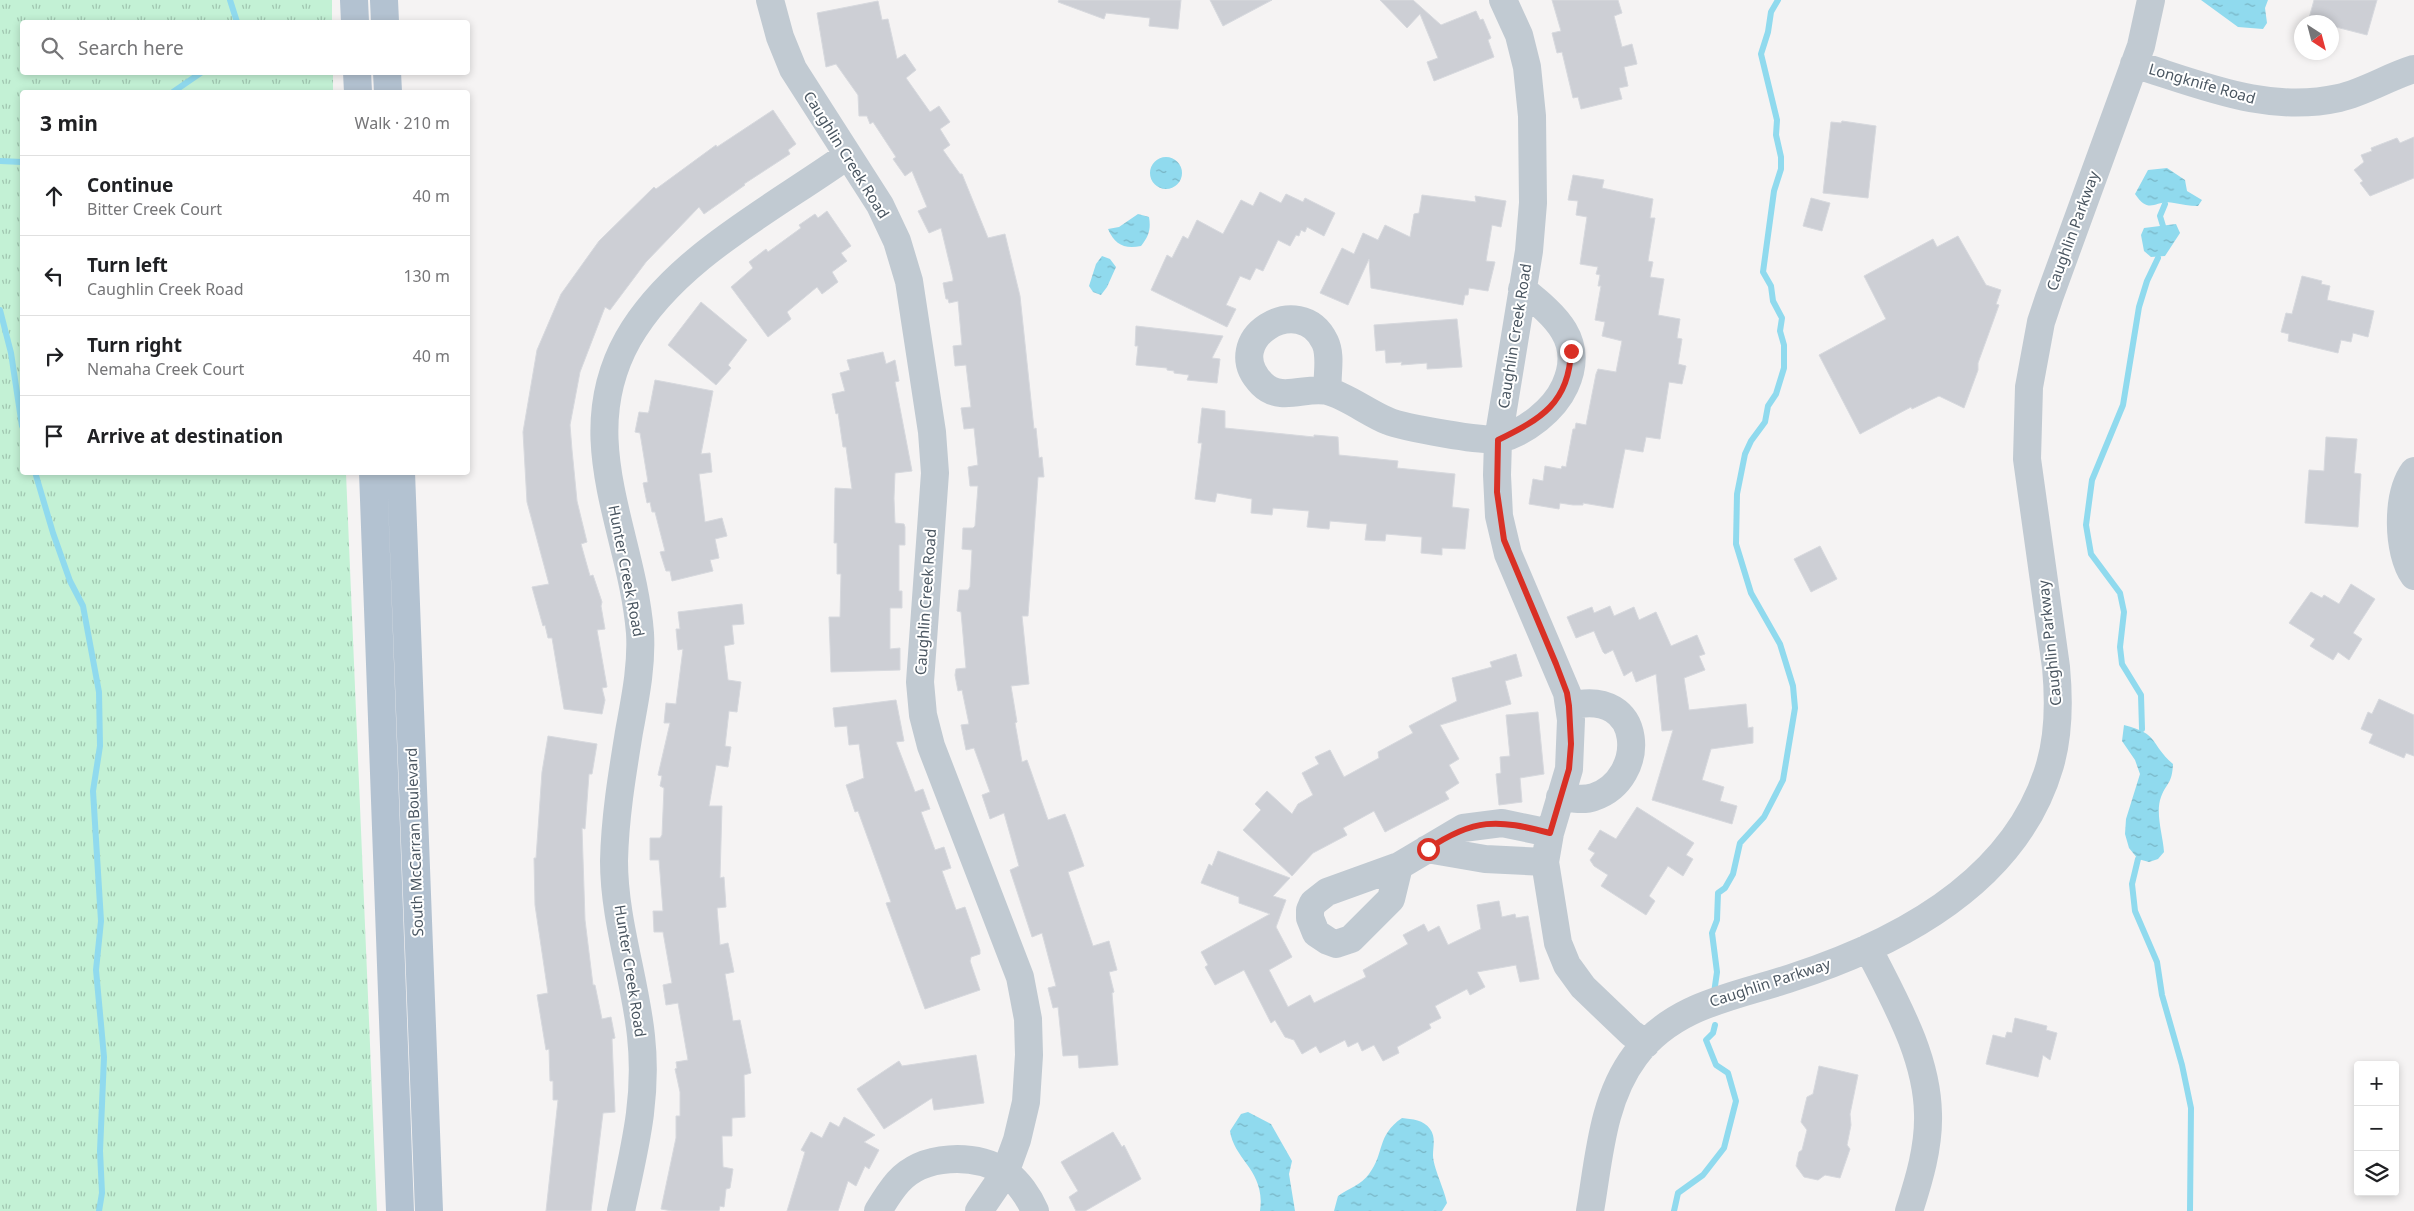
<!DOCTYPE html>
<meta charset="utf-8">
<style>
:root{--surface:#fff;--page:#f6f6f6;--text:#202124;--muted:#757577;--line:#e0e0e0}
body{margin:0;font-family:"Noto Sans",sans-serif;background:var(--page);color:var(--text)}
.controls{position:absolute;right:15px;bottom:15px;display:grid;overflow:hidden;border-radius:5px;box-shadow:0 2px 8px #0003}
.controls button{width:45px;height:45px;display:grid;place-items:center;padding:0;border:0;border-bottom:1px solid var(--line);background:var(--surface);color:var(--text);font:25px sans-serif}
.compass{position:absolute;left:2294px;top:15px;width:45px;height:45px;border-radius:50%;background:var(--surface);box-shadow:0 2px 8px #0003;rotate:144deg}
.stop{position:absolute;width:15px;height:15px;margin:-11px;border:4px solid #d93025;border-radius:50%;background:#fff}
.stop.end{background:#d93025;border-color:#fff;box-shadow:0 1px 5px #0008}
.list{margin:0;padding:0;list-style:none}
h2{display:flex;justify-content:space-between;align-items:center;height:65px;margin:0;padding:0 20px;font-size:21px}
h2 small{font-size:16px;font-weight:400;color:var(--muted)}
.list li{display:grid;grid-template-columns:32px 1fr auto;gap:15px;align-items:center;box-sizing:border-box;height:80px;padding:0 20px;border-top:1px solid var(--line)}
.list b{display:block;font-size:19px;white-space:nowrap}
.list p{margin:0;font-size:16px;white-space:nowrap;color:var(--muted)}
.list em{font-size:16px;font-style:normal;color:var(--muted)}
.icon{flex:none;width:28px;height:28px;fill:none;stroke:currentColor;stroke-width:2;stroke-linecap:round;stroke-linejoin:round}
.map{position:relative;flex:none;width:2414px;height:1211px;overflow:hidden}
.search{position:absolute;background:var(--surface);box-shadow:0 2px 8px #0003;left:20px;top:20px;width:450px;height:55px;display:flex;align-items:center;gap:12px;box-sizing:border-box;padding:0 18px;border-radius:5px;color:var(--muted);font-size:19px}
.panel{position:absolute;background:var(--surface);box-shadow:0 2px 8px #0003;left:20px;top:90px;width:450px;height:385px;border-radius:5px}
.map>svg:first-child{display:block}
.grass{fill:url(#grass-tufts)}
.water{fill:url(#water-ripples)}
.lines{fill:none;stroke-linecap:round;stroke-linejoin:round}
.stream{stroke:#90daee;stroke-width:6}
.building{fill:#cdcfd5;stroke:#d7d9de}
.minor{stroke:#c1cad2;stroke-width:28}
.major{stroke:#b3c2d1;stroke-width:28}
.route{stroke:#d93025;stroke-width:6}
.labels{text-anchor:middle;stroke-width:4;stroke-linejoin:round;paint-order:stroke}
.street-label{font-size:15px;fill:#4a5661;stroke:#fff}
</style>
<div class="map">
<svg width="2414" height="1211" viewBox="0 0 2414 1211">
<defs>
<pattern id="grass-tufts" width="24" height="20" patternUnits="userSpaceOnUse" patternTransform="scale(1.25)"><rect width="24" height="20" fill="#c3f1d5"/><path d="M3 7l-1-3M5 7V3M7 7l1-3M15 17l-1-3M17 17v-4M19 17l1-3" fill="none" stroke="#a0c6b0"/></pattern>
<pattern id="water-ripples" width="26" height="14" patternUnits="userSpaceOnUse" patternTransform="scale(1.25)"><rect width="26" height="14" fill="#90daee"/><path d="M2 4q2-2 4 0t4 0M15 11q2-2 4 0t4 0" fill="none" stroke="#78b4c4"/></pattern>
</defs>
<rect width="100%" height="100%" fill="#f5f3f3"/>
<!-- grass -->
<path class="grass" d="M0,0H332V22H22V72L333,73V92H22V472L346,473L377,1211H0Z"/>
<!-- water -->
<path class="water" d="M2201,0H2268L2265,8L2267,23L2263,29L2238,27Z
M1150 173a16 16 0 1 1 32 0a16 16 0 1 1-32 0Z
M2167,168L2185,180L2187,191L2202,200L2198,206C2189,206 2182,204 2174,203C2155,199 2150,216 2135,194L2148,170Z
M1138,214L1149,217C1151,229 1149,236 1141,246C1124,249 1115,245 1108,229L1119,227Z
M2176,224L2180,233L2165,256L2151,257L2144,251L2141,235L2144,228Z
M1102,256L1110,259L1116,267L1107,287L1101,295L1093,292L1089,286L1096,264Z
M2124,725C2160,734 2149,743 2173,764C2172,784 2167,782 2161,797C2155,813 2163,835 2164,852L2158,859L2149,862L2138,859L2129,848L2125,834L2126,819L2140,774L2135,760L2122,741Z
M1248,1112L1271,1124L1292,1161L1289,1174L1295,1211H1260C1266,1171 1234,1160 1230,1131L1241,1114Z
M1402,1118C1412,1119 1424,1120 1430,1129C1436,1137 1433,1146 1433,1155C1433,1167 1444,1188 1447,1203L1442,1211H1334L1338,1196C1349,1188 1361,1185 1369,1174C1385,1153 1376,1136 1402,1118Z"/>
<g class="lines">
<!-- stream -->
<path class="stream" d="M230,0L237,22
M173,92L202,72
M0,161L22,162
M2163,226L2160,216L2165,204
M0,310L11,353L22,426
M35,472L53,533L70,581L83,606L99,692L100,746L93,791L101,921L96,970L104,1057L100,1151L102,1193L99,1211
M2142,729L2141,695L2122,664L2120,647L2124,612L2120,593L2091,554L2086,525L2092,480L2123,405L2139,307L2147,281L2158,258
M2138,859L2132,884L2135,911L2157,962L2162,995L2182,1065L2191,1108L2190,1211
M1714,993L1717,972L1712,933L1717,920L1718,893L1725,888L1733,874L1740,843L1764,817L1783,780L1795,708L1793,686L1780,644L1751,593L1736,544L1737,494L1745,454L1751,441L1765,422L1768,406L1776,394L1784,368V345L1780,331L1782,318L1773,301L1771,286L1763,272L1774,191L1781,169V157L1776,135L1777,120L1761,54L1768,32L1771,12L1778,0
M1674,1211L1678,1193L1703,1175L1724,1148L1736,1101L1728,1073L1716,1065L1706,1040L1713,1033L1715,1025"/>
</g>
<!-- building -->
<path class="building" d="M1059,0H1181L1178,29L1149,26L1150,18L1106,13L1104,19L1058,2Z
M1210,0H1272L1223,26Z
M1380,0H1413L1441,25L1476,11L1480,20L1483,19L1491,38L1488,40L1494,57L1434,81L1427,62L1438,58L1420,14L1407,28Z
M1552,0H1618L1622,13L1614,16L1622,47L1632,44L1637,64L1624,67L1628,86L1619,88L1622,99L1581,109L1578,97L1573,98L1562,52L1557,53L1552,33L1561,31Z
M2314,0H2377L2367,35L2332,26V22H2308Z
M878,1L882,20L888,19L897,59L905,54L916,70L906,78L930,112L939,106L950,122L940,129L950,145L943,150L960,174H962L988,238L1005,234L1020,296L1034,429L1036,428L1039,458L1042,457L1044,477H1038L1028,616H1022L1029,684L1011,686L1017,722L1015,723L1022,762L1027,760L1048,820L1065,814L1072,832L1084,866L1068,872L1093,946L1109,941L1117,970L1109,972L1114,992L1112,993L1118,1065L1079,1068L1078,1055L1063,1056L1058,1007L1053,1008L1048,988L1056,986L1042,933L1032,937L1010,870L1019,866L1004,813L990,819L982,795L990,792L974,748L966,750L961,725L969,724L962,690L958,691L955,675L956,669L966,668L961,612L957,611L959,590H968L970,587L972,550L962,549L963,528H973L975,526L978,486H970L968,467L978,465L974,428L964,429L961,408L971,407L966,365L955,366L953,346L962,345L958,301L949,303L948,299H946L943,283L953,281V278L941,228L929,233L918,211L927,207L912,171L905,176L893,159L896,157L873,122L870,124L867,116H859L858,95L836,64L826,67L817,13Z
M773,110L796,144L788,150L790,154L744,184L745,185L704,214L699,207L646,262L610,310L605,307L580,372L570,425L572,450L577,501L587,542L581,544L590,576L593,575L602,602L601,606L605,629L597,630L607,687L602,688L605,700L602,714L564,709L552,638H548L545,625L543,626L532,587L549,584L527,502L523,432L537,350L561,294L599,241L654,187L656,189L716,145L717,147Z
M1842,121L1876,126L1868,198L1823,193L1831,122L1841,123Z
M2414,137V178L2370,196L2360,183L2363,181L2354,170L2364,162L2361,155L2372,151L2371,148L2397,138L2400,143Z
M1573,175L1604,180L1602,188L1653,199L1650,218H1655L1648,261L1653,262L1650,277L1664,279L1658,315L1680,319L1677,338L1682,339L1678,364L1686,366L1682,384L1669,382L1660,439L1646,437L1643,452L1625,449L1613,508L1583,503V505H1573L1560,503L1559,509L1529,504L1533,479L1543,481L1545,466L1561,469L1562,466L1566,467L1573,429H1575L1576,423L1586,425L1596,374L1598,369L1616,372L1622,341L1602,336L1605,322L1595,320L1601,286H1598L1600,275L1596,274L1598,267L1580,264L1587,217L1576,215L1578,201L1568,200Z
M1260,192L1281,203L1286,194L1303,202L1305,198L1335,213L1324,236L1307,227L1305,232L1301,230L1299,236L1296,235L1290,246L1278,240L1263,271L1256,268L1250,280L1240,276L1226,305L1236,309L1227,327L1151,290L1167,255L1172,258L1183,236L1188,239L1197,220L1223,234L1241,200L1253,206Z
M1422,195L1476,202L1475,196L1506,201L1501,227L1492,225L1486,261L1495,262L1488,291L1469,288L1468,295H1465L1463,305L1371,288L1369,259L1348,305L1320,293L1342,248L1354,254L1363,233L1378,240L1385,225L1410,237L1414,214L1419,213Z
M1811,198L1830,203L1822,231L1803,226Z
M827,211L851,246L841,253L847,261L832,272L838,282L822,294L817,287L787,312L791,319L768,337L731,287L753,268L749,262L766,249L768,252L801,228L799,225L815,214L818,218Z
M1958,236L1986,285L2001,290L1996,304L1999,305L1978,363V370L1964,408L1939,396L1912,409L1911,407L1860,434L1819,355L1886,319L1864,276L1933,239L1937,247Z
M2302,276L2322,281L2321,284L2330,286L2327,300L2374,311L2368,337L2353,333L2351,342L2341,340L2338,353L2288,341L2289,334L2281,332L2286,313L2292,314Z
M701,302L747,340L728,365L731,368L716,385L668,345Z
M1457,319L1462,367L1427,369V363L1401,365L1402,362L1386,363L1385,350L1376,351L1374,325Z
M1136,326L1223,336L1212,358L1220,359L1217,383L1187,380L1189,375L1174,373V371L1167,370V368L1136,365L1138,346H1135Z
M883,352L886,364L895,360L899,381L895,382L912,471L895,473L894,498L895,523L904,524L905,527V545H899V591H902V608H890V649L900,648V670L831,672L829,617H840L841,574H837V543H834L835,488L852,489L846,447H843L838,413L836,414L832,394L845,391L840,373L850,370L847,360Z
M655,380L713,391L701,454L710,453L712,472L699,474L705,522L722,518L727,536L715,539L719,558L710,560L713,571L672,581L670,571H666L660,552L665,551L655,512H652L650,502L647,503L643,483L648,482L640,433L635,432L639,412L648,413L649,411Z
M1202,408L1225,411V428L1314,437V435L1338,437L1339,455L1398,461L1397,468L1455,474L1452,507L1469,509L1465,549L1442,548V555L1421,553L1422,537L1386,534L1385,541L1365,540L1367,524L1330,521L1329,529L1307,527L1309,511L1273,508L1272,515L1251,513L1252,499L1217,493L1215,502L1195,499L1202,443H1198Z
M2326,437L2357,439L2354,473L2361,474L2358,527L2305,523L2309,470L2324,471Z
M1820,546L1837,579L1811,592L1794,559Z
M2351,584L2375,599L2353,633L2362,639L2349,660L2338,652L2333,660L2310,646L2315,639L2289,623L2311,592L2322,598L2324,595L2339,604Z
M742,604L744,624L732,625L734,644L724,646L728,680L741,682L737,712L729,711L725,746L731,747L728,767L716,765L709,806H722L720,878L724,877L726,907L717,908L720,945L728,943L734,972L725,974L733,1021L740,1020L751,1073L744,1075L745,1117L732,1118V1136H722L723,1167L733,1169L730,1188L726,1189L724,1207L720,1206L719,1211H672L661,1209L676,1138V1116H680V1092L675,1069L677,1068L676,1062L688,1060L678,1003L666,1005L663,985L672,983L663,932H654L653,911H663L659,860H650V838H660L662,835L664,788L660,786L662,776L658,775L670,723H664L666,703L676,704L683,649L678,650L676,629H680L678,612Z
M1610,606L1614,616L1634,607L1639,620L1656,612L1671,646L1697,635L1705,654L1699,656L1705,670L1684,678L1689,710L1746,704L1748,728L1753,727V743L1711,749L1702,780L1724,787L1720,801L1737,806L1732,824L1652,800L1673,730L1662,731L1656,674L1636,682L1632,671L1624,676L1613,650L1605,654L1603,652L1594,631L1576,638L1567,617L1592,607L1594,613Z
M1516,654L1522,676L1505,681L1511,704L1440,725L1459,759L1449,765L1459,783L1445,792L1449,799L1385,832L1374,811L1343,828L1347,835L1313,853L1292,876L1243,830L1261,810L1255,804L1267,791L1292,814L1298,804L1313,795L1302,773L1319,764L1315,757L1330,750L1344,777L1379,758L1378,752L1413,733L1409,726L1457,701L1452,678L1492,667L1490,662Z
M2379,699L2414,715V756L2406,753L2404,758L2369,743L2373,734L2361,729L2368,712L2372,714Z
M896,700L904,741L896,742L915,792L923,789L930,809L921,812L935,850L944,847L951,868L942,871L956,910L965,907L980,950V954L971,957L970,961L980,990L925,1009L886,903L891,902L858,811L855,812L846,785L864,778L859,744L849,745L847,726L835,727L833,708Z
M1538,712L1544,774L1520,778L1522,802L1499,805L1496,774L1501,773L1500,757L1510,756L1506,715Z
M548,736L597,744L592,774H589L585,829L582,828L585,920L593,985H595L602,1019L611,1017L615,1038L612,1039L615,1112L603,1113L591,1211H546L558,1100H553V1081H550L549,1049L546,1050L537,995L548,993L535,905L534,858H536L542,772Z
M1637,807L1694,843L1686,855L1693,859L1683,876L1668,866L1649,896L1655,901L1646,915L1601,886L1608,875L1594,866L1590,860L1595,853L1588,849L1600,830L1616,839Z
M1218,851L1290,878L1273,896L1286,900L1276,927L1292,957L1269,970L1288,1007L1310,995L1314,1003L1366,977L1363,970L1408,944L1403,935L1424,924L1428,932L1439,926L1448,945L1481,929L1477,905L1499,901L1502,917L1515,914L1516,918L1528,916L1539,979L1520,982L1516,965L1477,972L1485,987L1470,995L1467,989L1435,1006L1441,1018L1429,1024L1431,1028L1397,1047L1399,1053L1383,1061L1374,1045L1362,1051L1358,1042L1348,1047L1345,1040L1320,1053L1316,1046L1302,1054L1294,1040L1285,1037L1275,1020L1271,1023L1244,970L1215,985L1205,967L1208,965L1201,952L1270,914L1239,903V897L1201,883L1209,864L1212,866Z
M2015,1018L2047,1026L2046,1030L2057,1033L2050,1060L2043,1055L2038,1077L1986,1064L1993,1035L2005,1038L2007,1032L2012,1033Z
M976,1055L984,1103L934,1110L932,1098L884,1129L857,1089L899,1061L902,1066Z
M1819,1066L1858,1075L1850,1114L1851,1125L1847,1145L1850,1149L1840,1178L1825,1175L1818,1180L1804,1177L1796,1166L1799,1152L1802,1150L1807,1130L1801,1122L1807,1097L1813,1094Z
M844,1117L875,1135L864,1142L879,1150L869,1169L865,1166L856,1186L848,1181L838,1211H787L805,1152L801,1150L811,1132L822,1138L830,1122L839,1127Z
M1113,1132L1122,1147L1124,1145L1141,1179L1085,1211H1076L1069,1197L1078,1191L1061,1162Z"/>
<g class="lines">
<!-- minor -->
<path class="minor" d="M770,0L780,37L793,69L880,205L897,241L909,281L932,432L935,473L920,682L923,715L931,746L1020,977L1028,1019L1029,1055L1026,1102L1017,1140L1005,1173L979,1211
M1503,0L1519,35L1527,67L1532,116L1533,203L1529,251L1498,440L1497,475L1499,516L1508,554L1567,693L1571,720L1569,769L1550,833L1545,862L1558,943L1567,965L1583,987L1631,1033L1646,1044
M2134,64C2202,85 2267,114 2339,98C2365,92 2388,77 2414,69
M1328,391C1326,375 1332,357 1325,342C1300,289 1218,340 1262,384C1281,403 1306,386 1327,391C1345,395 1370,414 1388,421C1402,427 1488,443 1500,439C1526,432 1554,410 1565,386C1586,340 1554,315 1522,289
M2414,471C2396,495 2397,552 2414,576
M1560,797C1571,798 1583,801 1594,797C1648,779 1646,686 1569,706
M1427,849L1485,859L1545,862
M1399,866L1391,899L1351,939L1336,944L1328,941L1316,933L1310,918V910L1313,903L1327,892L1399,866L1463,828L1502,823L1550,833
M1868,948C1894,1000 1927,1055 1928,1114C1929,1147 1919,1180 1909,1211
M621,1211C634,1150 648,1099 641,1036C635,978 614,920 614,861C615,817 622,775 629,732C635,699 642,666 640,633C632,531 572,439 628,339C674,258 774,208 848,155
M878,1211C884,1201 890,1191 898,1182C923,1154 974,1153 1005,1172C1018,1181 1029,1197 1035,1211
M1590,1211C1599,1159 1602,1100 1635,1056C1674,1004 1734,997 1791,978C1899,943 2016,882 2050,765C2059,734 2059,699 2056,667L2027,459L2029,387L2041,322L2049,298L2141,46L2151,0"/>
<!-- major -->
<path class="major" d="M354,0L355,22
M384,0L385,22
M357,72L358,92
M387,72L388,92
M373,472L400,1211
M401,472L429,1211"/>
</g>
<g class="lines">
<!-- route -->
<path class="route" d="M1428,849C1474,818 1497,819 1550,833L1569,769L1571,744L1569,706L1567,693L1556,664L1504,540L1497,492L1498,440C1541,419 1569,403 1571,351"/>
</g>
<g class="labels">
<!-- street labels -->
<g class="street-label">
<text transform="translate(2202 84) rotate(16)" y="5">Longknife Road</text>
<text transform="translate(846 155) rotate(58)" y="5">Caughlin Creek Road</text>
<text transform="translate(2073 231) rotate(-70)" y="5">Caughlin Parkway</text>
<text transform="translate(1515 336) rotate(-81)" y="5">Caughlin Creek Road</text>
<text transform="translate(626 571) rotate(79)" y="5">Hunter Creek Road</text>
<text transform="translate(926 602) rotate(-86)" y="5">Caughlin Creek Road</text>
<text transform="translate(2050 643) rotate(-96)" y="5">Caughlin Parkway</text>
<text transform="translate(415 842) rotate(-92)" y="5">South McCarran Boulevard</text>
<text transform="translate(630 971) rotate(81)" y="5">Hunter Creek Road</text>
<text transform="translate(1770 983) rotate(-18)" y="5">Caughlin Parkway</text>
</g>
</g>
</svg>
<div class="controls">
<button>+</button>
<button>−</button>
<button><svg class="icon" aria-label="layers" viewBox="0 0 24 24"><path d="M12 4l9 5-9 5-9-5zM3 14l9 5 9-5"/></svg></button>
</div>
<svg class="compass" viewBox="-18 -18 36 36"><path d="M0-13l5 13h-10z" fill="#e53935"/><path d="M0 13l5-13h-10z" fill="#757577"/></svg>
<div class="stop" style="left:1428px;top:849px"></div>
<div class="stop end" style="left:1571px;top:351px"></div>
<div class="search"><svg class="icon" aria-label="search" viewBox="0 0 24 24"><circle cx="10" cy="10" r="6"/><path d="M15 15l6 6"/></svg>Search here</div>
<section class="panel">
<h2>3 min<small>Walk · 210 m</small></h2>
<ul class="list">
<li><svg class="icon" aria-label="ahead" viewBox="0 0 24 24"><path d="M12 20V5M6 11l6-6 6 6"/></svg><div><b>Continue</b><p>Bitter Creek Court</p></div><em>40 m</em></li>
<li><svg class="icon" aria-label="left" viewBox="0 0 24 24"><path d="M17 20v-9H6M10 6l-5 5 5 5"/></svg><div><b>Turn left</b><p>Caughlin Creek Road</p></div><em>130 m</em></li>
<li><svg class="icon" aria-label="right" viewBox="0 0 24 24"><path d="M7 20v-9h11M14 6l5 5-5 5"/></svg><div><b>Turn right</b><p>Nemaha Creek Court</p></div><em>40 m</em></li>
<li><svg class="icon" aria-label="arrive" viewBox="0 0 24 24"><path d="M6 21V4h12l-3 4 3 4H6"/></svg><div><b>Arrive at destination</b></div></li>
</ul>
</section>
</div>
